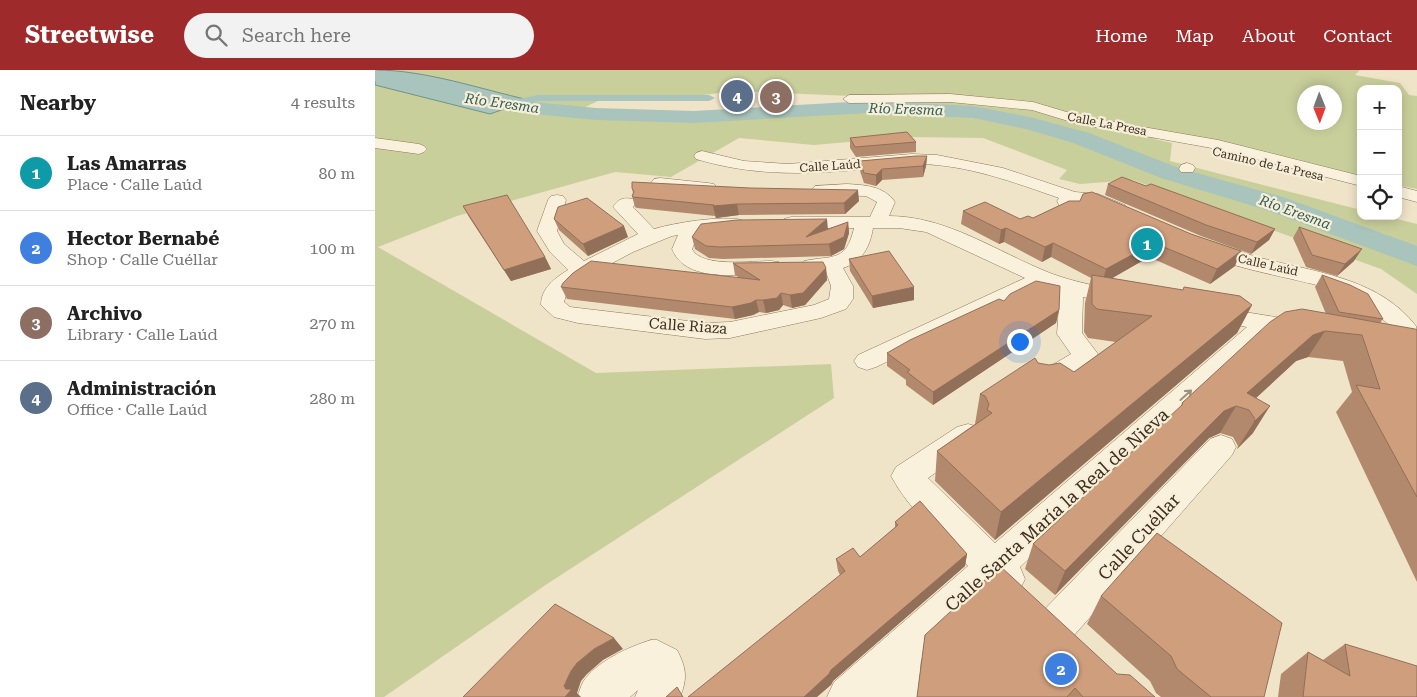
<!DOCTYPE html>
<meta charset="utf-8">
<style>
:root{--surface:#fff;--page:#f2f2f2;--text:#222;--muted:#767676;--line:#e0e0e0;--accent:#9e2a2b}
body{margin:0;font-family:"Roboto Serif",serif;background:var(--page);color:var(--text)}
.controls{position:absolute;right:15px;top:15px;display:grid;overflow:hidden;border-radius:10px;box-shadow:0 2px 12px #0003}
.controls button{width:45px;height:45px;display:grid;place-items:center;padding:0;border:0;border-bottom:1px solid var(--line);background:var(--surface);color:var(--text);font:25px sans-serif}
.compass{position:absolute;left:922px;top:15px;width:45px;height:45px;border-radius:50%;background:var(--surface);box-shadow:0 2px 12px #0003;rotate:179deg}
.you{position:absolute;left:644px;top:271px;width:18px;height:18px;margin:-12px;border:4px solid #fff;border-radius:50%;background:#1a73e8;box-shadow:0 0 0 8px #1a73e833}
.badge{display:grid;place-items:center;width:32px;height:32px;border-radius:50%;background:var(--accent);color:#fff;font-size:16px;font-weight:700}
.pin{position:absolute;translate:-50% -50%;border:2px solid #fff;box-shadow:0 1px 5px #0006}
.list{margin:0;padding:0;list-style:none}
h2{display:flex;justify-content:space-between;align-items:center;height:65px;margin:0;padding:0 20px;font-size:21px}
h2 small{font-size:16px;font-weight:400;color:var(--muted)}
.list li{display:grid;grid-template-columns:32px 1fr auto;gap:15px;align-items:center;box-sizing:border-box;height:75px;padding:0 20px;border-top:1px solid var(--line)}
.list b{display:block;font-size:19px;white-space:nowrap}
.list p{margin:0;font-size:16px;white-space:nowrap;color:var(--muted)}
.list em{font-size:16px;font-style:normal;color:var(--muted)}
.icon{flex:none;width:28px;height:28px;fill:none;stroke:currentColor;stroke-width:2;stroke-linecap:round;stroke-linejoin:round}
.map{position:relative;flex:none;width:1042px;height:627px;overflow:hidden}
header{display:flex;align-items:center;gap:30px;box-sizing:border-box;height:70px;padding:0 25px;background:var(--accent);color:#fff}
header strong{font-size:24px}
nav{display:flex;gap:28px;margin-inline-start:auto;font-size:18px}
.search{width:350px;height:45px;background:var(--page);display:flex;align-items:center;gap:12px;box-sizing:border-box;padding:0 18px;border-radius:28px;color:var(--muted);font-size:19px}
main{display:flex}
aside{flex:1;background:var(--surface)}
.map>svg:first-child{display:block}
.green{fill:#c9cf9b;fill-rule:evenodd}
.water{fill:#a9c4bc;stroke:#6f938a}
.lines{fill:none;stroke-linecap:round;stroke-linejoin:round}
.canal{fill:#a9c4bc;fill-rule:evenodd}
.river{fill:#a9c4bc;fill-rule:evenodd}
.minor-casing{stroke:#8d765c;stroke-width:1}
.minor{fill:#faf1dc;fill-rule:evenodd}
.wall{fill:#b2896c}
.shaded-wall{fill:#916f58}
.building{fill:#cf9f7d;stroke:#916f58}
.oneway{stroke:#9c907e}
.labels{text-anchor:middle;stroke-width:4.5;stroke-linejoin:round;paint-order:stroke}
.far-street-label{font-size:12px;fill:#3d2e20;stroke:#f7eed8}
.far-water-label{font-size:14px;font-style:italic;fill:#2f5d5a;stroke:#f7eed8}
.street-label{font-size:15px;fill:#3d2e20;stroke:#f7eed8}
.near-street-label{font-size:18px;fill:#3d2e20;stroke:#f7eed8}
</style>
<header>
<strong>Streetwise</strong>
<div class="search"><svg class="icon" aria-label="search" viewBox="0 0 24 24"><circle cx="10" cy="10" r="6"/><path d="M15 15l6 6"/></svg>Search here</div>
<nav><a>Home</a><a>Map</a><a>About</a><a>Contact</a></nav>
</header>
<main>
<aside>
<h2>Nearby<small>4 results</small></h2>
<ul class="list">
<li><span class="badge" style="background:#0f9aa8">1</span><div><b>Las Amarras</b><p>Place · Calle Laúd</p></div><em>80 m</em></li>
<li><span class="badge" style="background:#3f7fe0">2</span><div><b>Hector Bernabé</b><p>Shop · Calle Cuéllar</p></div><em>100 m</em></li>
<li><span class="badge" style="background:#8d6e63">3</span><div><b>Archivo</b><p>Library · Calle Laúd</p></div><em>270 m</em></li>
<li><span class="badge" style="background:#5c6f8a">4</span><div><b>Administración</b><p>Office · Calle Laúd</p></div><em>280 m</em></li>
</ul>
</aside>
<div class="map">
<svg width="1042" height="627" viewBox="0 0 1042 627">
<rect width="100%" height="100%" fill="#f0e4c8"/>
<!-- green -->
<path class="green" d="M0,0H985L980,5L1025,13L1034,25L1042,26V119L1023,115V19H986V106L821,68L779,69L797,73L795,91L986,140V146H1010L1042,154V224L1006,199L758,110L705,114L684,109L692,100L608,68L531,67L439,75L364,68L296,107L240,102L82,146L3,177L221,303L456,294L459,328L172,514L9,627H0ZM361,21L476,26L473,33L330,44L279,45L204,40L225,30L320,26ZM929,22H959V52H929Z"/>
<!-- water -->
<path class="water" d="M0,0C51,0 105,19 154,30L115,44L0,15Z"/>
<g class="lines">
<!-- canal -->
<path class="canal" d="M163,25H334L340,28L334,31H163L133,39L127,35L129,32Z"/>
<!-- river -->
<path class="river" d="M0,0L41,11L138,30L221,38L319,41L492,31L598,36L655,47L714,63L804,98L908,127L1042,176V196L888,139L786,108L698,73L651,59L598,48L492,43L319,53L221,50L138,42L82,32L0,11Z"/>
<!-- minor casing -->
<g class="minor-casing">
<path id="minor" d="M575,24L658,32L705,46L843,70L986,106V116L842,79L703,54L657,40L575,32L474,33L468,29L474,25Z
M0,68L44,74L49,76L52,79L49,82L44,84L0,78Z
M327,81L369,91L413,94L537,84L562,85L628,98L700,122L723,124L750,135L752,139L750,143C732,147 718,129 701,133L704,139L702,143L695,145L688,143L682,131L684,128C638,112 593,95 544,94C523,93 501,98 480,100C425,105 374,105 321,89L319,86L321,83Z
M812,93L818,95L820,98L818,102H806L804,99L806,95Z
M285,108L333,113L339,114L342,118L339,122L333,123L279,117L276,113L279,109Z
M472,114C490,115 509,116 520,132L514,146C572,146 622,182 675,203C701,213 729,217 756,224L760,229L756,234L748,236L708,227L707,263L723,284L714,297L677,321L667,323L657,321L653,314L657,307L696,284L682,264L685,220L670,216L501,297L492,300L483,297L479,291L483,285L650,208L551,162L524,158H498C495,177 487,192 468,198L478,216V229L471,239L446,248L355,268L330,269L203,253L179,247L166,235C166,218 180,208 193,200L175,182L162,161L173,130L176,126L182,125L188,126L191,130L182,161L189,174L209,191L263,164L238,137C243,129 249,127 258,129L261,133L258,137L279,159C299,153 347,145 367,150L370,154L367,158L324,163L317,179C326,198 378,191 396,191L404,192L407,197L404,202L396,203C365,204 311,214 297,179L303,165L297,166L258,182L213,206L192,222L189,232L195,237L330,253L355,252L439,235L454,229L456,216L451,202L429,201L426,196L429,191C457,185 471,193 479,158L416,159L409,157L406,153L409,149L416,147H495L502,132L491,126L446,125L440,124L437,120L440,116Z
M1023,116L1042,121V132L1023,127Z
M828,169C846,173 864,182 882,187C938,202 1003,207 1041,256L1042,285L1029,284C1022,274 1022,263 1013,254C997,239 979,228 958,220C930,209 832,196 818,175L821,171Z
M833,236L931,252L940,255L943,260L940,265L931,268L896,261L645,497L650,509L644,521L631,527L618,522L546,590L543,627H452L459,612L593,496C567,468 534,440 516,406L521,397L582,357L593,354L604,357L608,365L604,373L553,408L620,473L872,257L825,248L821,243L825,238Z
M846,365L857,369L861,377L857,385L695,570L681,576L667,570L661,556L667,542L835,369Z
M276,570H282L302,580C311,597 313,608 305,627H260L263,620L255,627H202C204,622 206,616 208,612C221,592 253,577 276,570Z"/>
</g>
<!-- minor -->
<use href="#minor" class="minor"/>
</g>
<!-- wall -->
<path class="wall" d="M475,68L541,72V82L481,87L475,78Z
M552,86L551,96L548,107L507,110L501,116L489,113L485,101V91Z
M733,114L771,116L900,159L894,170L876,184L826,166L730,125Z
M257,118L484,131L470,144L364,145L341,148L340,146L262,138L260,137L257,126L258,123Z
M694,131L860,196L835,214L774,187L737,208L877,235L862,263L620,470L560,411L562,381L600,354L605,324L663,293L699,302L741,272L713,268L709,262L710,233L716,208L676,187L667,192L629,172L624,174L586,154L588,141L645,149L658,148Z
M88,136L170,187L176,199L136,211L94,147Z
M179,149L253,167L213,186L184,160Z
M452,149V159L473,152L474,163L469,179L456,186L348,189L334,188L320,179L317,167Z
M924,157L979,191L962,206L931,197L918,168Z
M474,189L539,230L498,238L475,201Z
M358,193L451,198L452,210L430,235L417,238L408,235L404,240L391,243L384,242L378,245L360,249L192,229L186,217L365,208L360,205Z
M947,205L1008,249L1005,253L1042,260V512L961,342L977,322L968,291L933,287L921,291L881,328L878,363L862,379L863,376L858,367L845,363L834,368L680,525L650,499L658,474L805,338L807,333L951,244L940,217Z
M629,231L684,240L681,253L558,335L531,315V310L512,296V283Z
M520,452L592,484L590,496L458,611L456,615L465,505L463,501L461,489L485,487L520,458Z
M726,526L889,627H786L781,623L775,611L712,554Z
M970,574L1042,627H903L906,604L933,582L948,590Z
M742,604L780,627H542Z"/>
<!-- shaded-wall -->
<path class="shaded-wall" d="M552,86L551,96L548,107V96Z
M507,99V110L501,116V105Z
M483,120L484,131L470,144L469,133Z
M362,134L364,145L341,148L338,136Z
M452,149L453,160L431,167Z
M473,152L474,163L469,179L456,186L454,174Z
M249,156L253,167L213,186L208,174Z
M631,158L629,172L624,174L626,160Z
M900,159L894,170L876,184L882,172Z
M678,173L676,187L667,192L670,177Z
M779,173L774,187L727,214L731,199Z
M987,179L979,191L962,206L970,194Z
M866,181L860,196L835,214L842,199Z
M170,187L176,199L136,211L129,200Z
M451,198L452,210L430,235L417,238L415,225Z
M539,217V230L498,238L497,226Z
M406,223L408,235L404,240L391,243L388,230Z
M381,230L384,242L378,245L360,249L357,237Z
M877,235L862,263L620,470L626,442Z
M684,240L681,253L558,335V322Z
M950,261L933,287L921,291L869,339L872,323L938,265Z
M861,336L845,363L834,368L680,525L690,501L849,341Z
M895,336L878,363L862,379L879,352Z
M592,484L590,496L458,611L456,615L442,627H429L456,600Z
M239,568L248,579L228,590L212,604L206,611L202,623L206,627H190L189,616L196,601L202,593L219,579Z"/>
<!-- building -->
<path class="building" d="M532,62L541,72L480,77L475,68Z
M541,86H552L548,96L507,99L501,105L489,103L485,91Z
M747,107L771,116L776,114L900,159L882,172L831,155L733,114Z
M257,112L375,118L483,120L469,133L362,134L338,136L339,135L258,127L257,126L259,122L257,118Z
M717,122L816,164L866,181L842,199L779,173L731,199L678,173L670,177L631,158L626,160L588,141L610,132L645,149L653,146L658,148L694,131H705L708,124Z
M132,125L170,187L129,200L88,136Z
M212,128L249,156L208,174L179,149L183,137Z
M452,149L431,167L473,152L469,167L454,174L345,177L331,176L317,167L326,154L362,150Z
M924,157L987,179L970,194L937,185Z
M514,181L539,217L497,226L474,189Z
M216,191L385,210L358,193L448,192L451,198L428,223L415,225L406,223L402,228L388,230H381L376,233L357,237L186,217L188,213L198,203Z
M717,205L808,220L809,217L865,226L877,235L626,442L562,381L617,343L612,340L614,334L610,326L605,324L660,288L663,293L674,295L685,293L699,302L777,246L722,239L717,234Z
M947,205L975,215L993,224L1008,249L964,242Z
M661,211L685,216L684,240L558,322L532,302L535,300L512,283L535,270L624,229L629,231L635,224Z
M927,239L1040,259L1042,260V427L981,315L1005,319L987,265L950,261L938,265L872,323L895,336L879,352L880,349L874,340L861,336L849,341L690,501L658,474L808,334L807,333L895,252L910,242Z
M545,431L592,484L456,600L454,604L429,627H313L470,501L461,489L478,478L485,487L523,455L520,452Z
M782,463L907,553L889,627H836L802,599L796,586L726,526Z
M625,496L742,604L755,605L780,627H708L700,618L692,627H542L550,565Z
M180,534L239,568L219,579L202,593L196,601L189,616L191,619H197L190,627H88Z
M970,574L1042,596V627H928L933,582L975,606Z
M302,617L308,627H291Z"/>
<!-- one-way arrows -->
<defs><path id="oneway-shaft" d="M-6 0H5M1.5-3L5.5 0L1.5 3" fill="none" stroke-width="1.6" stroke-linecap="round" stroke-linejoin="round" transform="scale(1.25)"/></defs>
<use class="oneway" href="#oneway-shaft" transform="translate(811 325) rotate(-42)"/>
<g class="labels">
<!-- far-street labels -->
<g class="far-street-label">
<text transform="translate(732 54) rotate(11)" y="4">Calle La Presa</text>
<text transform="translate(893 94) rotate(13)" y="4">Camino de La Presa</text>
<text transform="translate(455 96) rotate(-4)" y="4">Calle Laúd</text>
<text transform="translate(893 195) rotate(13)" y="4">Calle Laúd</text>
</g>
<!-- far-water labels -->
<g class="far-water-label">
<text transform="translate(127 33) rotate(8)" y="5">Río Eresma</text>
<text transform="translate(531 39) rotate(2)" y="5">Río Eresma</text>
<text transform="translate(920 142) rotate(20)" y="5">Río Eresma</text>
</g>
<!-- street labels -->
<g class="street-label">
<text transform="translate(313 256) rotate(4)" y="5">Calle Riaza</text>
</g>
<!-- near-street labels -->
<g class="near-street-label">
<text transform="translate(682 440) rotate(-42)" y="6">Calle Santa María la Real de Nieva</text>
<text transform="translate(764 467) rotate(-47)" y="6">Calle Cuéllar</text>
</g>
</g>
</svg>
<div class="controls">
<button>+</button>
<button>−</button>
<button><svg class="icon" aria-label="locate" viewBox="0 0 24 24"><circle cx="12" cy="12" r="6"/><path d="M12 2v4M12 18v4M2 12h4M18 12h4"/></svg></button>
</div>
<svg class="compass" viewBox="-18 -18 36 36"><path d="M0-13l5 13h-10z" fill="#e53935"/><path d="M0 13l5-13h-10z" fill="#767676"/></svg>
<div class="you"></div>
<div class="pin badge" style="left:772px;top:174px;background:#0f9aa8">1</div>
<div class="pin badge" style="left:686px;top:599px;background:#3f7fe0">2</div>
<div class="pin badge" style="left:401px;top:27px;background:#8d6e63">3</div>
<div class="pin badge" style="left:362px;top:26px;background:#5c6f8a">4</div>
</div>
</main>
